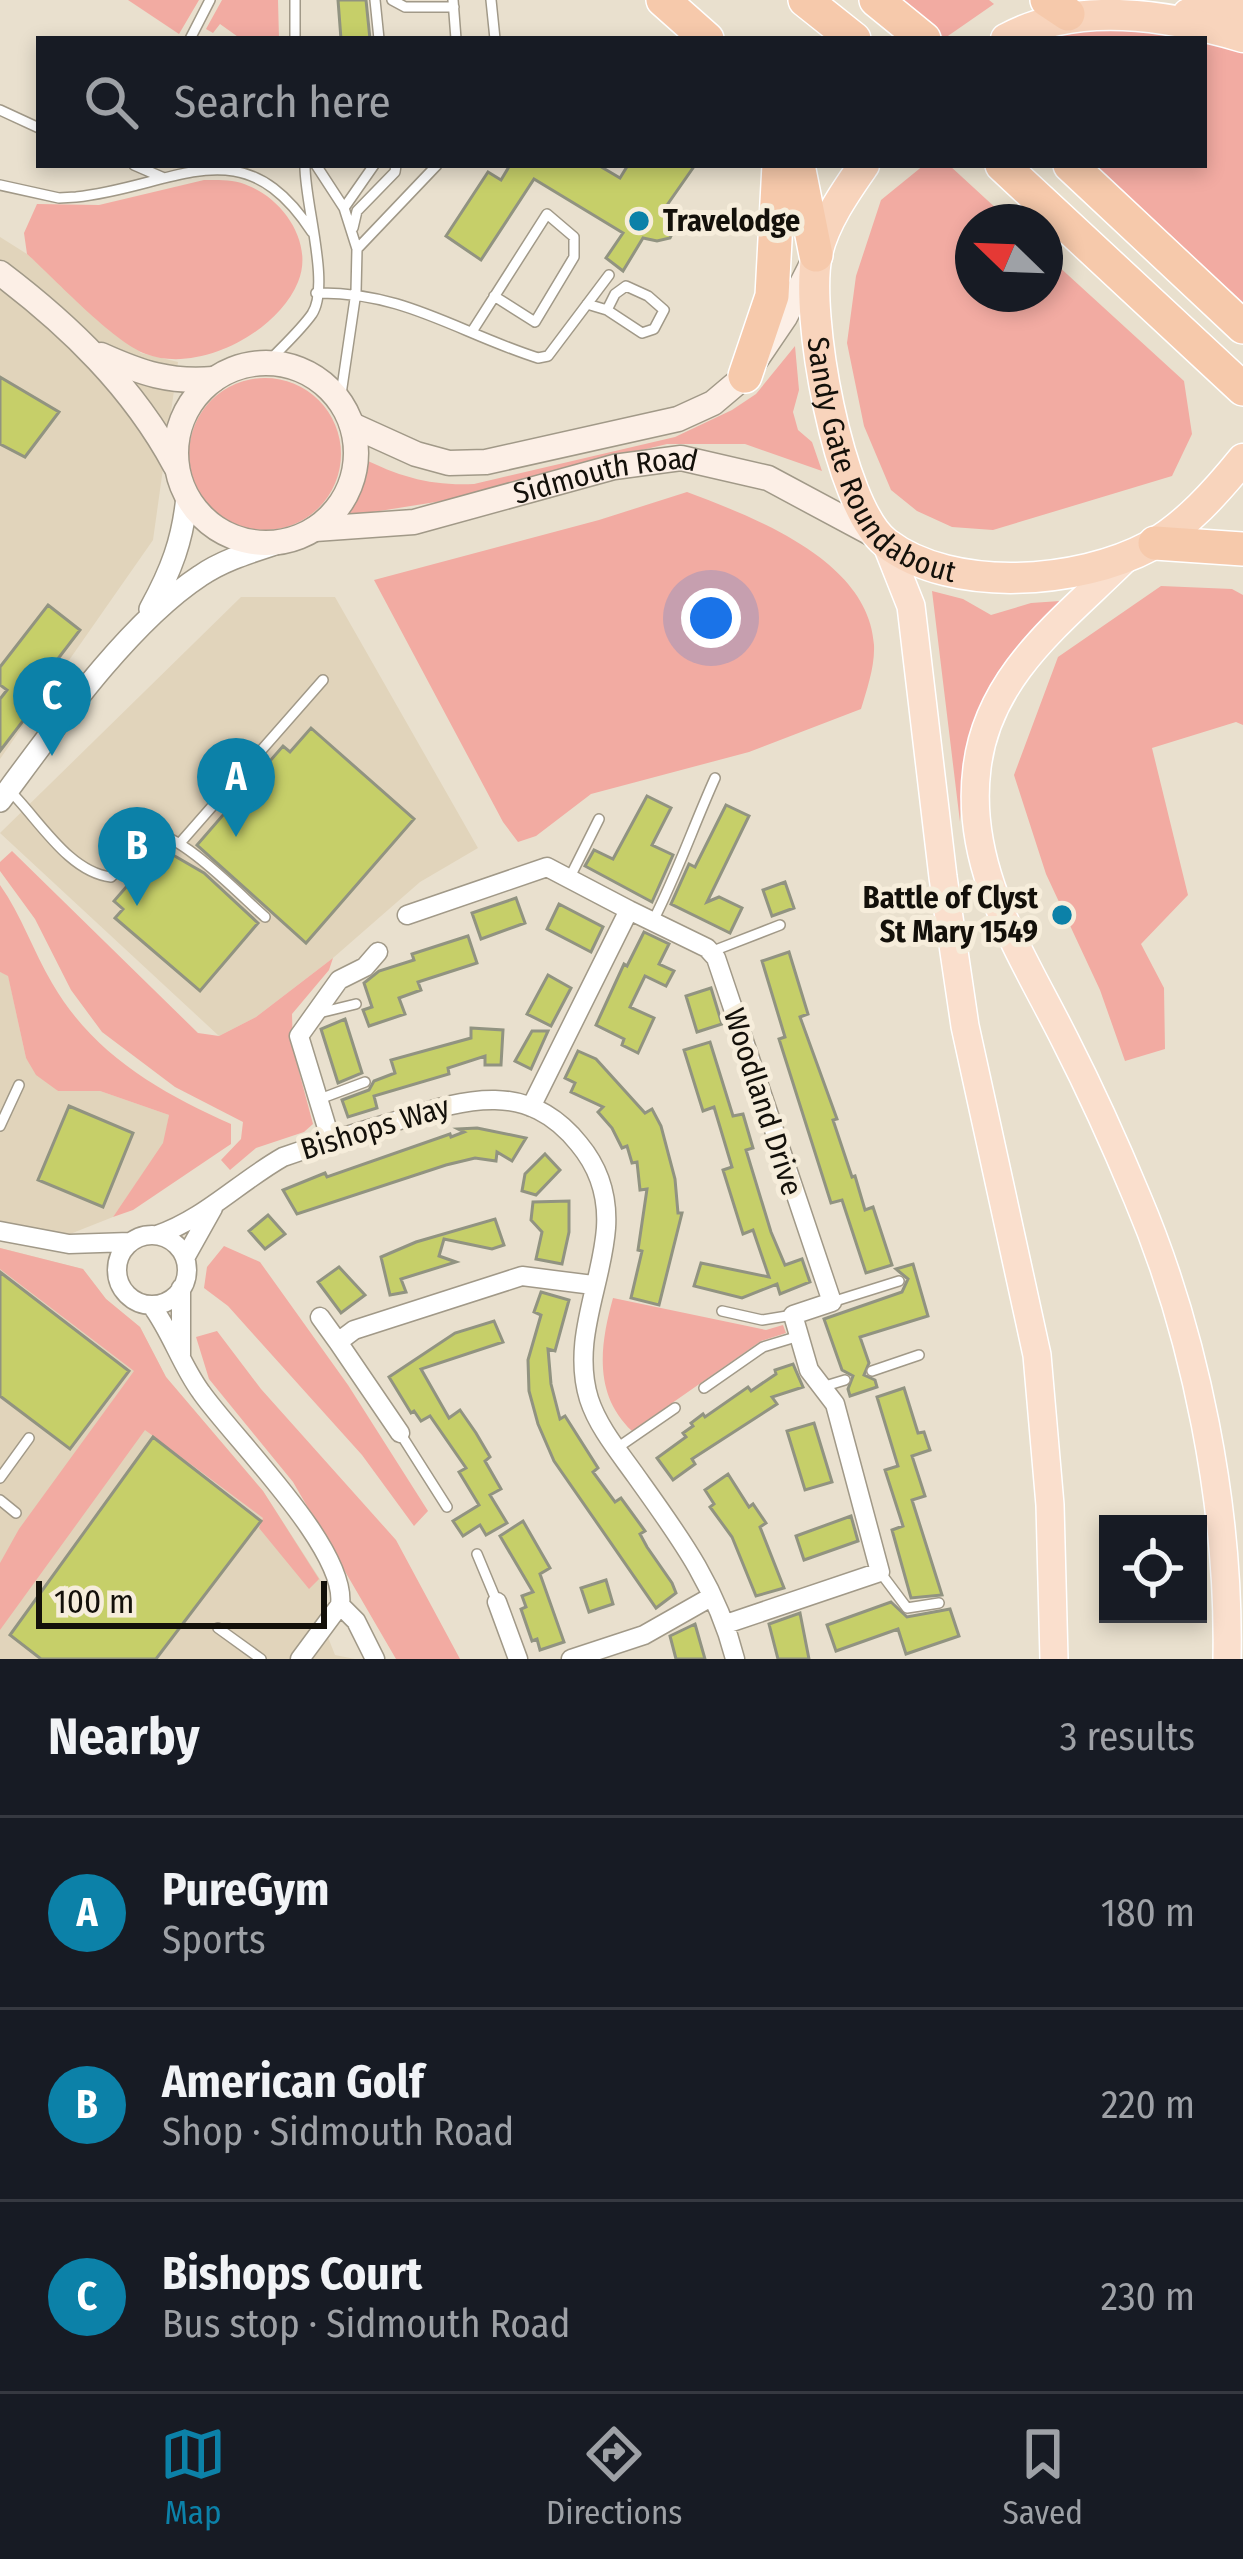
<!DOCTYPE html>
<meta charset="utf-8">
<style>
:root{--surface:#171b24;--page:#242831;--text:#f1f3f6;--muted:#9ea1a6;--line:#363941;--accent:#0c81a8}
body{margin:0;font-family:"Fira Sans Condensed",sans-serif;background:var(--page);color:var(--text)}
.controls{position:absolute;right:36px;bottom:36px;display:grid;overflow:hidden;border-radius:0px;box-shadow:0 6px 18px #0003}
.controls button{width:108px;height:108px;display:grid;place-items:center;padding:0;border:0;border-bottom:3px solid var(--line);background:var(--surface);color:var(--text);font:60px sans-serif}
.compass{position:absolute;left:955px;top:204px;width:108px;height:108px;border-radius:50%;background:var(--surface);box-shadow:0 6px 18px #0003;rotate:293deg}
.scale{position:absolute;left:36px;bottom:30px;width:291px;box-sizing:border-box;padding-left:12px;border:6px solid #13100a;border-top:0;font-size:33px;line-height:42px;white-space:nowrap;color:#13100a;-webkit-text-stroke:9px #f6eddb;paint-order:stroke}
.you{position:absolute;left:711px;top:618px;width:42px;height:42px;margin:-30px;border:9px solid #fff;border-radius:50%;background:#1a73e8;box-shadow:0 0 0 18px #1a73e833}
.badge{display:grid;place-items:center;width:78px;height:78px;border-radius:50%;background:var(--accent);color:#fff;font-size:39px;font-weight:700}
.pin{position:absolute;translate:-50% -99px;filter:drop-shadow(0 3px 6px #0008)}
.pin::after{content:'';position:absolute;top:63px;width:42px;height:36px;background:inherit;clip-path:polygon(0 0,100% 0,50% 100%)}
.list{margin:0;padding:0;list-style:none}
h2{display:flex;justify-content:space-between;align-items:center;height:156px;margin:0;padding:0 48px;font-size:51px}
h2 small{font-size:39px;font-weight:400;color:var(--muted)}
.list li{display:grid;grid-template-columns:78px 1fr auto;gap:36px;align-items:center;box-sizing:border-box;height:192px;padding:0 48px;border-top:3px solid var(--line)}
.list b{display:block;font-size:45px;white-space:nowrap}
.list p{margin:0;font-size:39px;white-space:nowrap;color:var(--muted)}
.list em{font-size:39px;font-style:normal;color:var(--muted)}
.icon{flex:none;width:66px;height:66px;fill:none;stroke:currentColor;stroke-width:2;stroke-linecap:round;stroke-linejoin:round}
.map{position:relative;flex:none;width:1243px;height:1659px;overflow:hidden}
.search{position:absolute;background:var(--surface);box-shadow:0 6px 18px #0003;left:36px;right:36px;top:36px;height:132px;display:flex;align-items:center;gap:30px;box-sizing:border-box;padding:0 42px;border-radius:0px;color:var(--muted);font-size:45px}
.sheet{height:732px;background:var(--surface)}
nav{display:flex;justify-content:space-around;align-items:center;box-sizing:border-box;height:168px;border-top:3px solid var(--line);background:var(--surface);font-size:33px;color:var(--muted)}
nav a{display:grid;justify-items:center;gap:6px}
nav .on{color:var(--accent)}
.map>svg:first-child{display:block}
.built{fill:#e1d4bb}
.green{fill:#f2aba2}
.building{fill:#c6cf69;stroke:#919381;stroke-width:3}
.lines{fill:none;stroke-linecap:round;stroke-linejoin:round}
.service-casing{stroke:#a19988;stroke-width:12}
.minor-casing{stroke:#a19988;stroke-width:21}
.tertiary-casing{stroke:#a19988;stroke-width:24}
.secondary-casing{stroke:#a19988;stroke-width:27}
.primary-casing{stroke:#fff;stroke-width:30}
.trunk-casing{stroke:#fff;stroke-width:33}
.motorway-casing{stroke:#fff;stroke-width:36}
.service{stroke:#fff;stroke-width:9}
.minor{stroke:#fff;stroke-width:18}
.tertiary{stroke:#fff;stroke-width:21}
.secondary{stroke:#fcefe6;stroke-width:24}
.primary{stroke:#fadfcd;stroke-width:27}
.trunk{stroke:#f8d4bc;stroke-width:30}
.motorway{stroke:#f6c9ab;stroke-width:33}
.poi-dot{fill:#0c81a8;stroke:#f6eddb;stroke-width:4.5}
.labels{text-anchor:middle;stroke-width:10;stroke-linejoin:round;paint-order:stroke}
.poi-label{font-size:30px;font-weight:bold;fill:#13100a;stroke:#f6eddb;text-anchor:start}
.street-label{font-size:30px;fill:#13100a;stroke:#f6eddb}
</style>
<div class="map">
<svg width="1243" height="1659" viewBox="0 0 1243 1659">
<rect width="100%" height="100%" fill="#e9e0ce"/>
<!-- built -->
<path class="built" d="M0,237L27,254L141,353L178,362L153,540L0,759Z
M241,597H335L478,848L420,882L333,958L256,1017L219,1036L0,833Z
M0,972L8,975L26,1058L58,1091H100L169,1115L164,1143L113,1217L65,1236L0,1225Z
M0,1248L83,1269L106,1299L140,1327L166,1377L263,1491L325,1587L326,1604L320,1617L335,1655L355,1659H0Z"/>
<!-- green -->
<path class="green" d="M128,0H199L179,34Z
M222,0H278L279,39H241L220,24L213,33L206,29Z
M898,0H989L994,4L945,38Z
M1043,20L1243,37V327L1070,165H1204V39H1006Z
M924,165H949L1011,222H973V294H1045V254L1184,381L1192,434L1172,476L993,530L952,527L917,511L891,490L864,426L847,343L856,276L881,200Z
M204,180C219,180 235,179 249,186C284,200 314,244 298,282C277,333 198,374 146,354C113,342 55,279 27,254L24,233L37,204L99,205Z
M795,346L799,390L793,412L798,430L812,442L822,471L745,444H667L546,473L492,493L342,517L360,485L362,458C400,477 431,486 474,484L675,437L732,410L756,394Z
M189 454a76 76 0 1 1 152 0a76 76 0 1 1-152 0Z
M687,492C753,517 869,560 874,645C875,666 867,689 861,709L749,752L591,794L536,836L518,842L503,822L374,580L599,520Z
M1161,586L1232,589L1243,595V725L1236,722L1152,748L1188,895L1141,944L1164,988L1165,1049L1125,1061L1100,990L1046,874L1014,775L1058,657Z
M932,591L963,599L991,615L1031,603L1060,601C984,675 964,715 960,822Z
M12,851L198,1033L219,1036L256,1017L333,958L329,970L292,1014L293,1049L313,1124L304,1132L256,1148L230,1170L221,1160L241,1139L243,1122L175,1087L102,1032L71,990L35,919L0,871V862Z
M0,885C22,916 33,951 52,983C93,1054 159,1092 231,1124V1144L133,1210L113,1217L163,1143L169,1115L100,1091H58L36,1075L26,1058L8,976L0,972Z
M224,1246L260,1262L348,1385L428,1511L414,1526L362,1455L228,1306L204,1288L207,1267Z
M0,1248L83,1269L106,1299L140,1327L166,1377L263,1491L319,1579L309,1589L259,1528L263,1518L145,1430L0,1630V1563L19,1529L134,1371L0,1269Z
M613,1298L766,1330L783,1325L786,1333L761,1341L632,1431C593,1394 600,1345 613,1298Z
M217,1331L261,1389L396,1540L460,1659H396L293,1482L209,1379L196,1337Z"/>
<!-- building -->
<path class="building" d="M338,0H366L370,39H341Z
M510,165H598L620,178L628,165H695L665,208L676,226L670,238L657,241L643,238L623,271L606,258L623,233L534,179L481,260L446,236L488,172L501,180Z
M0,377L59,412L25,457L0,444Z
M48,605L80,630L18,711L26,717L0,751V699L7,690L0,685V667Z
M311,728L414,819L306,943L197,845L283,746L290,752Z
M647,796L671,808L652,845L673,855L652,902L585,866L594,850L613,859Z
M726,805L749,816L707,902L719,897L742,908L730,933L671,904L689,864L695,867Z
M173,855L204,873L258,923L200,991L115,918L123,909L114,901L153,856L164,866Z
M785,882L794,908L772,916L763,890Z
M516,898L525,923L481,939L472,913Z
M559,904L603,927L591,952L547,929Z
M644,932L669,944L659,964L674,971L666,986L645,976L630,1007L654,1018L638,1053L622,1045L624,1039L596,1025L624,964L627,966Z
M468,936L477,963L418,982L421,990L399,998L405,1014L369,1026L363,1010L372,1007L364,983L379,971L414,960L412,954Z
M789,952L808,1014L800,1017L837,1119L833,1120L852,1177L855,1176L865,1210L873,1207L892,1265L866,1273L842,1200L831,1203L779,1039L785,1037L762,961Z
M548,975L571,988L551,1026L527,1014Z
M711,988L722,1024L697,1032L686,996Z
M345,1019L362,1073L338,1083L321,1029Z
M471,1028L503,1030L501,1065H485V1056L448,1068L449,1074L374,1096L377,1108L348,1117L342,1100L369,1090L374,1081L395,1073L391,1060L471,1038Z
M532,1031H548L531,1069L515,1061Z
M710,1042L733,1116L743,1114L753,1148L746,1150L771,1232L785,1265L802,1259L810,1282L780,1294L777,1284L742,1298L694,1286L701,1263L769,1277L753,1230L743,1234L723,1170L732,1167L714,1107L703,1111L684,1050Z
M578,1051L596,1059L645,1113L652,1109L661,1126L675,1179L678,1213H682L659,1305L631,1298L642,1251L638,1250L647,1189L640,1190L637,1162L632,1163L627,1146L622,1148L612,1128L598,1112L603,1107L571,1092L575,1083L565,1078Z
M69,1106L133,1133L103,1207L38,1180Z
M477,1128L526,1138L512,1161L497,1152L496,1161L475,1158L446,1165L297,1214L283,1190L325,1173L327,1177L450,1134L451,1137L464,1132L458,1129Z
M545,1154L560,1170L536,1195L522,1191L525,1174Z
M569,1201V1232L562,1264L536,1259L542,1232L531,1220L533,1202Z
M268,1215L285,1234L265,1249L249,1231Z
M495,1219L504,1245L492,1249L444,1239L439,1256L456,1262L401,1279L406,1292L390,1295L381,1257L416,1242Z
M913,1264L928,1316L860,1337L869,1363L864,1375L875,1380L877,1387L850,1396L848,1389L853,1376L842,1370L824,1319L902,1292L908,1279L896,1269Z
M339,1267L365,1295L341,1313L318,1282Z
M0,1272L129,1371L70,1449L0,1396Z
M541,1292L569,1300L555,1351L548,1349L551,1384L560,1419L565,1416L598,1468L593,1472L615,1502L621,1498L645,1531L640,1534L647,1547L672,1583L676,1593L656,1608L554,1461L538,1424L529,1391L528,1360L541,1315L534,1312Z
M494,1321L503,1342L421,1369L449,1418L460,1410L476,1433L490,1457L485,1461L501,1489L490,1495L507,1523L486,1535L480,1525L463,1536L453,1521L479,1505L459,1472L466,1468L430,1416L421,1421L414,1411L411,1413L389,1377L455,1333Z
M793,1364L803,1387L772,1397L777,1404L692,1459L695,1464L673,1480L657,1458L686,1437L683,1433L693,1426L691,1423L703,1414L705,1417L748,1387L751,1391L776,1374L775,1370Z
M904,1388L918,1433L924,1432L930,1450L912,1456L925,1496L912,1500L942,1595L911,1598L892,1530L903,1526L885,1470L898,1466L877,1397Z
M814,1423L832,1482L805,1490L787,1431Z
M153,1437L261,1521L156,1659H41L10,1635Z
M728,1474L749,1507L753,1504L766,1523L760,1527L784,1588L756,1596L732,1537L710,1507L714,1504L705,1490Z
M851,1516L858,1541L804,1560L796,1536Z
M523,1521L550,1568L540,1574L564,1642L540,1650L537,1639L532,1641L521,1609L526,1607L522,1596L533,1592L500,1536Z
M606,1580L613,1604L589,1612L581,1588Z
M891,1602L907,1617L950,1609L959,1636L906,1654L898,1629L836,1651L827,1625Z
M800,1613L809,1659H778L769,1624Z
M695,1624L705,1659H676L670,1636Z"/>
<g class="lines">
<!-- service casing -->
<g class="service-casing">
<path id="service" d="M295,0V39
M375,0L379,39
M392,0L405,7H454
M453,0L456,39
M491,0L495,39
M190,39L210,0
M0,110L39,128
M134,165L164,178
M316,165L344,208L357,249L356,292L340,401
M0,185L59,198L76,197C175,187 242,124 312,232
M344,208L374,165
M353,228L357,211L395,172L396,165
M357,249L437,165
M316,293C403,291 459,333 538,358L548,356L609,275
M587,304L607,310L642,333L654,329L664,310L648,296L626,286L615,294L607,310
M473,330L547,214L574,237V257L535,322L494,296
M267,363C282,347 300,331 312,314C331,285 304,201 305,165
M8,789C38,818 68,872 111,877C125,866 134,841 150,835C175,826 245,900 265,917
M180,843L323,680
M570,877L599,819
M653,921C677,874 693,827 715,778
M713,951L780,925
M319,1013L356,1004
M317,1100L365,1082
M0,1126L19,1085
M832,1302L899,1281
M722,1311L762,1320L793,1315
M872,1371L919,1355
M822,1387L845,1380
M704,1388L763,1347L799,1336
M400,1433L447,1507
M617,1448L675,1408
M0,1478L29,1438
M0,1500L16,1513
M477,1554L497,1602
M880,1572L907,1608L939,1603
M218,1628L261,1659"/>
</g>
<!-- minor casing -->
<g class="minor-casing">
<path id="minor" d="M629,910L707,948L716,958L832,1302L793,1315L809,1370L835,1404L880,1572L726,1624
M407,915L547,867L629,910L531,1107
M331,1141L299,1036L339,980L365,967L378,952
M0,1231L69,1244L130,1242
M157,1235C204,1219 239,1182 283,1157C320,1144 358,1132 396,1121C463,1100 526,1078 579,1144C599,1168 608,1197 606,1228C602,1285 571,1340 589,1399C598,1427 619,1452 636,1476C679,1536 717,1587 735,1659
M117 1270a35 35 0 1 1 70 0a35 35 0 1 1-70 0Z
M185,1258L213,1208
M181,1288V1355
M151,1305C171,1331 181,1365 201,1392C233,1438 348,1549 340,1605L356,1621L375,1659
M320,1317L338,1342
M400,1433L338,1342L354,1330L522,1276L593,1285
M497,1602L518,1659
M300,1659L340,1605
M571,1659L644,1635L711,1597"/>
</g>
<!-- tertiary casing -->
<g class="tertiary-casing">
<path id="tertiary" d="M150,609C171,571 183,540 187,496
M0,801C53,730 127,624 200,576C223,560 251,552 278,543"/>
</g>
<!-- secondary casing -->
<g class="secondary-casing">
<g id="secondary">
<path d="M0,273C70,326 133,387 175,465"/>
<path d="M101,355C141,373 170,383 214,379"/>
<circle cx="266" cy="453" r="90"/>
<path d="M352,425L416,454L449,463L486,462L678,419L713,403L745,376L785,317L815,258"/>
<path id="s1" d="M315,529L414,522L614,467L681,458L768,478L880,538"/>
</g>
</g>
<!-- primary casing -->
<g class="primary-casing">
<path id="primary" d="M886,543L911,606L943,877L965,1026L1037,1355L1050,1505L1054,1659
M1126,558C1064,620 988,674 977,768C964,869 1022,954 1065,1040C1091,1091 1115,1144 1137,1197C1196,1336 1230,1509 1227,1659"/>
</g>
<!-- trunk casing -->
<g class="trunk-casing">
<g id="trunk">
<path d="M1188,14L1243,8"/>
<path d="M1006,39C1077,0 1168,15 1243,37"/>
<path id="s2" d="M864,165C846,191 824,222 817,254C804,311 838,506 886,543C953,594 1079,584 1150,546C1186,526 1217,491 1243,459"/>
</g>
</g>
<!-- motorway casing -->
<g class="motorway-casing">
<path id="motorway" d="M663,0L707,39
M805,0L854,39
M876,0L924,39
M1047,0L1068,14
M798,165L816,255
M1002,165L1243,389
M1070,165L1243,327
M745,376L772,296L779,165
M1155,543L1243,549"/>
</g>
<!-- service -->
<use href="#service" class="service"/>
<!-- minor -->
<use href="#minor" class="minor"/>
<!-- tertiary -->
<use href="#tertiary" class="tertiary"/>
<!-- secondary -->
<use href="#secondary" class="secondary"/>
<!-- primary -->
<use href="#primary" class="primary"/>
<!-- trunk -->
<use href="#trunk" class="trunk"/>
<!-- motorway -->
<use href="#motorway" class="motorway"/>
</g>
<!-- markers -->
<g class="poi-dot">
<circle cx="639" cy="221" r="12"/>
<circle cx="1062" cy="915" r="12"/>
</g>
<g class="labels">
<!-- poi labels -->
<g class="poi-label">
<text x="663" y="231">Travelodge</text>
<text x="1038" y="908" text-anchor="end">Battle of Clyst<tspan x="1038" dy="34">St Mary 1549</tspan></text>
</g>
<!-- street labels -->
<g class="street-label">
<text dy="10" stroke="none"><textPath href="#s2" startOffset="333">Sandy Gate Roundabout</textPath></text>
<text dy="10" stroke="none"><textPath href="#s1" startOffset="297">Sidmouth Road</textPath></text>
<text transform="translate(763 1102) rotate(72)" y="10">Woodland Drive</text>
<text transform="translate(375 1128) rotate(-17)" y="10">Bishops Way</text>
</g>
</g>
</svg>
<div class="controls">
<button><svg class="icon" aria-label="locate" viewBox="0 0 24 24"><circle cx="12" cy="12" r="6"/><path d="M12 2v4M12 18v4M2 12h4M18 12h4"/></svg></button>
</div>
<svg class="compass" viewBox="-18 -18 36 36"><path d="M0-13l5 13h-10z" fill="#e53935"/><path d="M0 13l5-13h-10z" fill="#9ea1a6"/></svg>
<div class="scale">100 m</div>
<div class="you"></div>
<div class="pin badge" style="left:236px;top:837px">A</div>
<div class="pin badge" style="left:137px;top:906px">B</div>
<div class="pin badge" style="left:52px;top:756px">C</div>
<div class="search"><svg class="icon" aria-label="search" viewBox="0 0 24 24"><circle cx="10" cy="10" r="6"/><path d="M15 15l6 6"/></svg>Search here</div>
</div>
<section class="sheet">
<h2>Nearby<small>3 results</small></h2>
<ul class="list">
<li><span class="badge">A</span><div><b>PureGym</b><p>Sports</p></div><em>180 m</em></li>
<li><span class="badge">B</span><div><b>American Golf</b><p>Shop · Sidmouth Road</p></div><em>220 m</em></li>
<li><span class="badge">C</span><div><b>Bishops Court</b><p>Bus stop · Sidmouth Road</p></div><em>230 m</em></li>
</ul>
</section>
<nav>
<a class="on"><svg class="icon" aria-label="map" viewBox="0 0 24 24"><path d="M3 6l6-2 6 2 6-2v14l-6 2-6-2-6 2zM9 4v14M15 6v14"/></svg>Map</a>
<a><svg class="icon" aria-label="directions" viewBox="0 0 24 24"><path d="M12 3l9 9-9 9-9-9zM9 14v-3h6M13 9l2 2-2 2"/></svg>Directions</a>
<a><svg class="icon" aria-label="saved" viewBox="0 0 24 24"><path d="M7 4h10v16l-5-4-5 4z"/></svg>Saved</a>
</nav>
